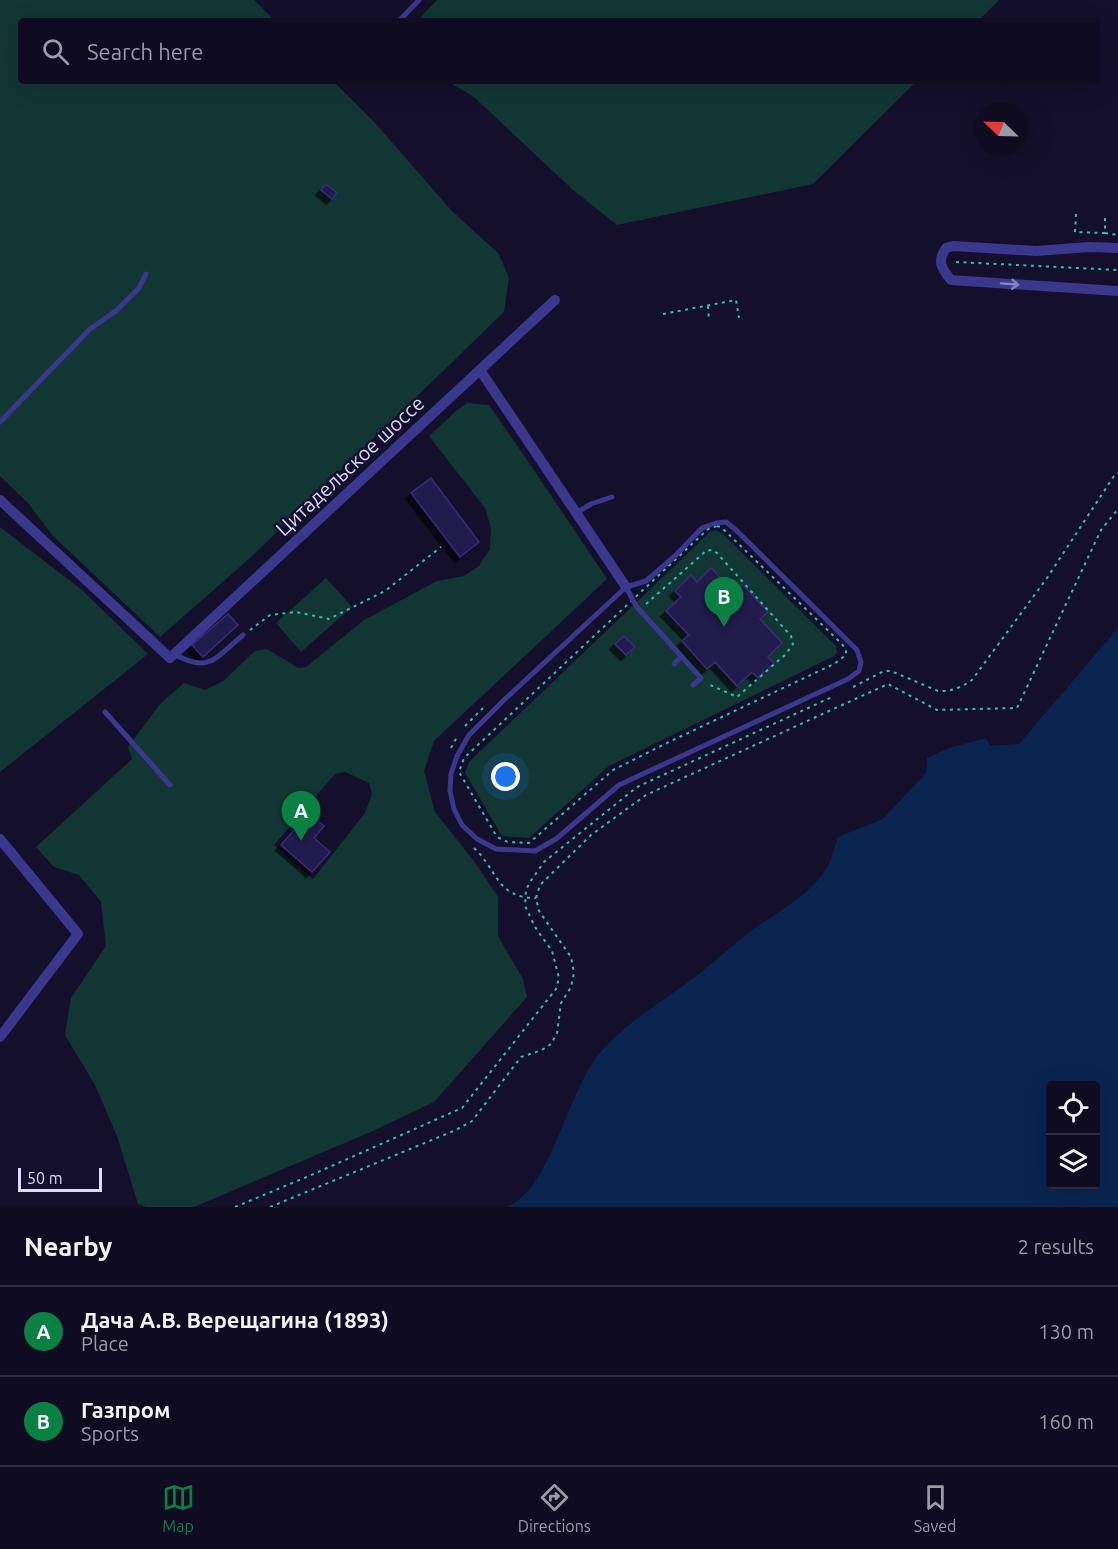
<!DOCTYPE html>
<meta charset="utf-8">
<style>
:root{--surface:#0f0b20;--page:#181429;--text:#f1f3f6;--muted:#9b9ba5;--line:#2f2b3e;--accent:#0b8043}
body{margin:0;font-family:Ubuntu,sans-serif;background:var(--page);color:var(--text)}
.controls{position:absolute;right:18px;bottom:18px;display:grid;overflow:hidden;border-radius:6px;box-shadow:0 6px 24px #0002}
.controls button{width:54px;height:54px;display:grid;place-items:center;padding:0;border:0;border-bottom:2px solid var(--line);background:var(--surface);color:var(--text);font:30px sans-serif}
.compass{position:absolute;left:974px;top:102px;width:54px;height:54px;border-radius:50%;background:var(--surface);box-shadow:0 6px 24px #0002;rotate:293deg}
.scale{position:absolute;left:18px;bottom:15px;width:84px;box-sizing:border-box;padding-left:6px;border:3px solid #dedaff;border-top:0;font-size:16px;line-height:21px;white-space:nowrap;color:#dedaff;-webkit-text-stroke:4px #140f2b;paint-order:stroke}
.you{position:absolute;left:506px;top:777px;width:21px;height:21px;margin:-15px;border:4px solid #fff;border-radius:50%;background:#1a73e8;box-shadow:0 0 0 9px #1a73e833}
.badge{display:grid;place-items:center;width:39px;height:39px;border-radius:50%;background:var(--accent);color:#fff;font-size:20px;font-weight:700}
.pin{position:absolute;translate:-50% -50px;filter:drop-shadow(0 2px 3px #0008)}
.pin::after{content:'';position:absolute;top:32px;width:21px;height:18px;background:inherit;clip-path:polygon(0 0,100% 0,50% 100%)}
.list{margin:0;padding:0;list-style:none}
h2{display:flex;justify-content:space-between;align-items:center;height:78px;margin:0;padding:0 24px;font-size:26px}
h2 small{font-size:20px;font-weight:400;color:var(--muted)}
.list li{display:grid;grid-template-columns:39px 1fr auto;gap:18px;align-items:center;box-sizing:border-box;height:90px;padding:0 24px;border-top:2px solid var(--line)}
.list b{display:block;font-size:22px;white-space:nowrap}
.list p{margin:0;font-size:20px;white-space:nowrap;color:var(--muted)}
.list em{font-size:20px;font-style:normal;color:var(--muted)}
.icon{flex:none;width:33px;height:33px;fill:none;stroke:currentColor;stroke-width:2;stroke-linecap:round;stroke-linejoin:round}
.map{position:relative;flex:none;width:1118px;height:1207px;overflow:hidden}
.search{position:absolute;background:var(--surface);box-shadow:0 6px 24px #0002;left:18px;right:18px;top:18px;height:66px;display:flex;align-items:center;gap:15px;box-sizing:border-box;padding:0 21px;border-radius:6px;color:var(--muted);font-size:22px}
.sheet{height:258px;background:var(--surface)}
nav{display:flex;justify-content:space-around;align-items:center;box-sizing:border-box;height:84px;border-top:2px solid var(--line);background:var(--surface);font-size:16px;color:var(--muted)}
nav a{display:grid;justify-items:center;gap:3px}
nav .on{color:var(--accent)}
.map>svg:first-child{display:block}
.green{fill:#123634;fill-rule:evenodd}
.water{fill:#0a2450;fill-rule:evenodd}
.building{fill:#241a4e;stroke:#3a2b7b;stroke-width:1.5;filter:url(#shadow)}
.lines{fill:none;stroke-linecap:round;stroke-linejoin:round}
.path{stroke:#29c4b9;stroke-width:2;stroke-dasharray:3 4.5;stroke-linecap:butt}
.lane{stroke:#3a388d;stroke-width:5}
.street{stroke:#3a388d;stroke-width:10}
.oneway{stroke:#8481c0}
.labels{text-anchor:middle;stroke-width:5;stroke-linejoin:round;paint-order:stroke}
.street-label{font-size:20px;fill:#dedaff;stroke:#140f2b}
</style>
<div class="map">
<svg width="1118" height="1207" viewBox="0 0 1118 1207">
<defs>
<filter id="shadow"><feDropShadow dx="-5.5" dy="5.5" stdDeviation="0" flood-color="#0009"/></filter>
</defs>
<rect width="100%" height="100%" fill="#140f2b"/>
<!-- green -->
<path class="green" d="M0,0H254L275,21H21V81H333L376,124L451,210L499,254L509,278L504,312L250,558L160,637L52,535L29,504L0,476Z
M437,0H999L978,21H417Z
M447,81H917L813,184L617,225L573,190L474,97Z
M467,403L489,405C529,462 568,521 607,579L434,741L424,771L435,812L474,861L498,897V936L523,979L527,997L434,1102L373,1131L194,1207H146L138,1204L117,1136L95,1085L65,1035L71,998L106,946L101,902L79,875L54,867L36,847L132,759L128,747L160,704L184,683L205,690L223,681L255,651L267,649L298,668L306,667L364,620L437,581L464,576L479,566L490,549L491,528L485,508L429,436L456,411ZM345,772L369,783L372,794L365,813L313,879L274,845L335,774Z
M0,527L82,590L148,654L0,772Z
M716,530L723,534L836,646L837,652L834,656L609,766L529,838L502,836L465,773L469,762L710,532Z
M326,578L352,607L301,652L276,623Z"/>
<!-- water -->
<path class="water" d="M1118,628V1207H507C551,1189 567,1093 599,1054C624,1024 660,1003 691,980C712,964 731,946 751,931C777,912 806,898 825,871C831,862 834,848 838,837L883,819L926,773L927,758L949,748L986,738L990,746L1019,744ZM1050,1086H1096V1184H1050Z"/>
<!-- building -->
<path class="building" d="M326,184L337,193L332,199L321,190Z
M431,478L479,542L460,557L411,493Z
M711,568L734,592L742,584L768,612L760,619L782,643L768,657L774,663L758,678L752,672L737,686L715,662L707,669L682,641L689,635L666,611L681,597L675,591L691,575L697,582Z
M228,614L238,625L203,657L192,645Z
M624,636L635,647L626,655L615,644Z
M309,813L324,826L314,838L330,852L312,872L281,845Z"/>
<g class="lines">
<!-- path -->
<path class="path" d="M1076,214L1075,232L1105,233V216
M1105,233L1118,235
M956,262L1118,270
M708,306L709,321
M663,314L736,300L739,318
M717,526L721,527L842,644L846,650V655L834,664L669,742L613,770L529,843L508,842L497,837L459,772L464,758L708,529Z
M646,604L706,551L712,550L717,553L791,636L793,644L786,654L737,697L708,684
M250,630L270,615L296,612L329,619L385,591L441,547
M853,687L884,671H891L938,691C951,692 962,687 972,680L1047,578L1114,476L1118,473
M465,726L484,707
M451,748L458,735
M474,848C498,870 496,898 536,898
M235,1207L309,1176L462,1108L556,989L559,978L552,951L535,927L525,906L526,890L530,882L544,862L637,787L832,697
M270,1207L456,1130L472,1121L521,1057L542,1050L551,1044L557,1033L561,1003L571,987L574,973L571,957L539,911L536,898L540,885L591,835L646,795L888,684L937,710L1017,708L1101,530L1118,509"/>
<!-- lane -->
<path class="lane" d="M399,21L419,0
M0,422L90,329L116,311L139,288L146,274
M576,513L591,504L612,497
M726,522L736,530L857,650L861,662L859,671L848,679L619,785L556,839L535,851L496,849L477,839L462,825L454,809L450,791L451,774L457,756L469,735L504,700L626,587L646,581L675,556L702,528L716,523Z
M626,587L636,606L701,678L693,685
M174,654C210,674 215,658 243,635
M674,664L681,657
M105,712L170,785"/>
<!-- street -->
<path class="street" d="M1118,248L1089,247L1036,251L953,246L946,248C937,261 941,268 951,280L1118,291
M480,370L626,587
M0,500L170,658L555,300
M0,839L78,934L0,1037"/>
</g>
<!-- one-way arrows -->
<defs><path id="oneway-shaft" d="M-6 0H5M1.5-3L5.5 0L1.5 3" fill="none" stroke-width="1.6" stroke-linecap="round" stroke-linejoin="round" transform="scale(1.5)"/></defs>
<use class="oneway" href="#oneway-shaft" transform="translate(1010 284) rotate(4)"/>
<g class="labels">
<!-- street labels -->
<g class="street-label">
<text transform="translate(350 466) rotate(-43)" y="7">Цитадельское шоссе</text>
</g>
</g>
</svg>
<div class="controls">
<button><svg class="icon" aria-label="locate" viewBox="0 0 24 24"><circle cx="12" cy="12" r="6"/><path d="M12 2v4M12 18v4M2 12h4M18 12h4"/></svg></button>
<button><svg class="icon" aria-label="layers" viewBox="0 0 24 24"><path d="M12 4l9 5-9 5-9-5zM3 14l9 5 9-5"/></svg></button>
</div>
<svg class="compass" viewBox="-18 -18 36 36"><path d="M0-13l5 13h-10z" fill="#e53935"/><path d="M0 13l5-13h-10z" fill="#9b9ba5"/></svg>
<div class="scale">50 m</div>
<div class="you"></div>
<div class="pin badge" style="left:301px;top:841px">A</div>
<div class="pin badge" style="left:724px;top:627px">B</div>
<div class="search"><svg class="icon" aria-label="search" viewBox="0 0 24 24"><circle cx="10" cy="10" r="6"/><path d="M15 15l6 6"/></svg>Search here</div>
</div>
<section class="sheet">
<h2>Nearby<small>2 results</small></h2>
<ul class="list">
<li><span class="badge">A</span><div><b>Дача А.В. Верещагина (1893)</b><p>Place</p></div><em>130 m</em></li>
<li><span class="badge">B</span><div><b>Газпром</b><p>Sports</p></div><em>160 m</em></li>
</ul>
</section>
<nav>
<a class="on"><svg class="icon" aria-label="map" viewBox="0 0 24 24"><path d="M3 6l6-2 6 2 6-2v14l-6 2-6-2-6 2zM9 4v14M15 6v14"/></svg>Map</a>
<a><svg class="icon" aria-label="directions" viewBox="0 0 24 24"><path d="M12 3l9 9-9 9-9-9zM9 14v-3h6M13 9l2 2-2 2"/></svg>Directions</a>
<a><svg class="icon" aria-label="saved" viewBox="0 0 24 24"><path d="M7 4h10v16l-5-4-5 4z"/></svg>Saved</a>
</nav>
